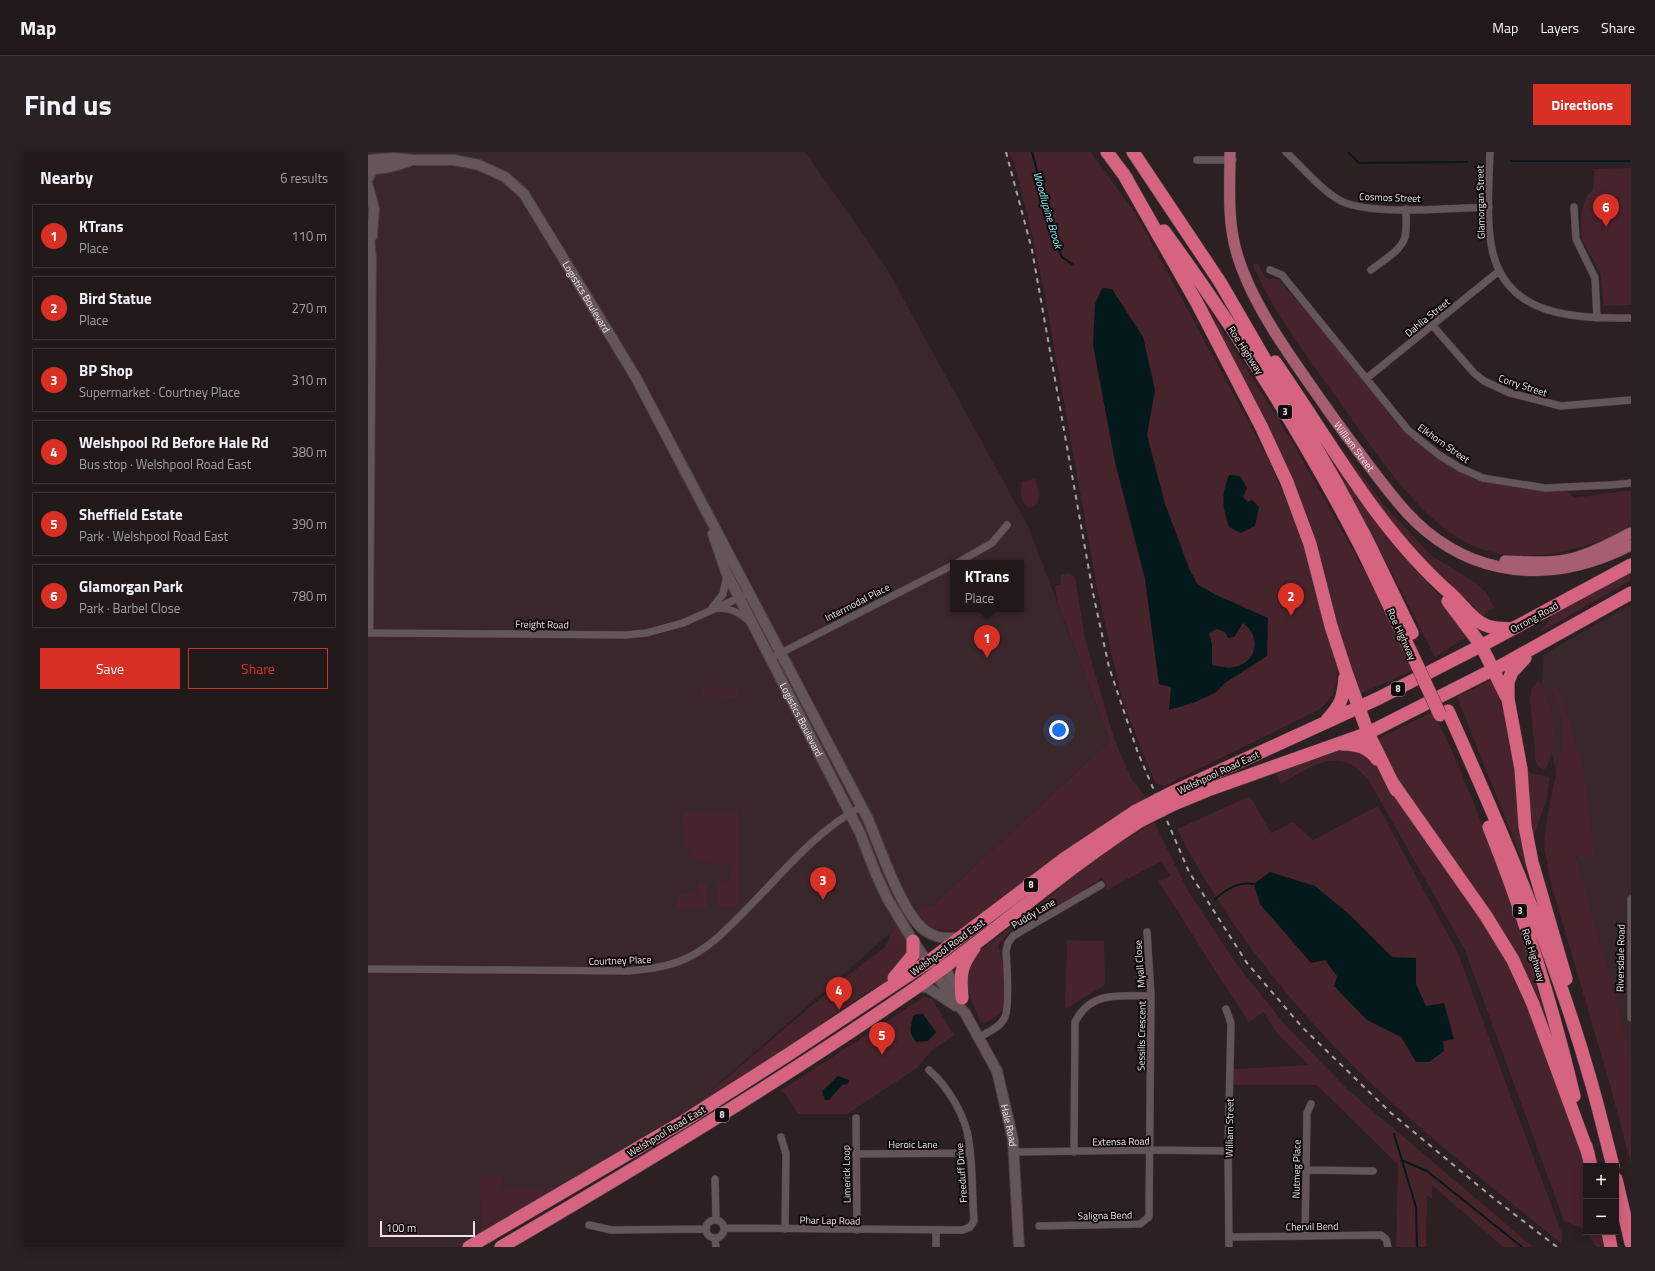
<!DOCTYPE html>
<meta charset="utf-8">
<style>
:root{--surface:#21181a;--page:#292123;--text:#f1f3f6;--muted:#a2a0a2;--line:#3e3739;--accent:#d93025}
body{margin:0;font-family:"Titillium Web",sans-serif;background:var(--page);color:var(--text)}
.controls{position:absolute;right:12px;bottom:12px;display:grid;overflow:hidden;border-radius:0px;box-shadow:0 2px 10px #0003}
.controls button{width:36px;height:36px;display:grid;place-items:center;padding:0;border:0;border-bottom:1px solid var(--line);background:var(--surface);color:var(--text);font:20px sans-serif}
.scale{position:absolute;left:12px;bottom:10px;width:95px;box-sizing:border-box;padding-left:4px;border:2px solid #ede4e6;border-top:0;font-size:11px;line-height:14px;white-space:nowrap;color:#ede4e6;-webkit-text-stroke:3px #110b0c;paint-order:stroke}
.you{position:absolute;left:691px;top:578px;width:14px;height:14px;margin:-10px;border:3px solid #fff;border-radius:50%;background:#1a73e8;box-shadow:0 0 0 6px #1a73e833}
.badge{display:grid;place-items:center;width:26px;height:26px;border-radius:50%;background:var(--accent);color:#fff;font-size:13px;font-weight:700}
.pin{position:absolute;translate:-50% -33px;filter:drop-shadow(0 1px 2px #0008)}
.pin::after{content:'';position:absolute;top:21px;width:14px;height:12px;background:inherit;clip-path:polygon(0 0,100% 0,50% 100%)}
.popup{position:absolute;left:582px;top:408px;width:74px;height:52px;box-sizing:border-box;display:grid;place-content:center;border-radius:0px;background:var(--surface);filter:drop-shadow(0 1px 3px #0005);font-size:13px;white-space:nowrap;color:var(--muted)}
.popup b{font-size:15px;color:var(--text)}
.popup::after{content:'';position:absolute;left:50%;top:100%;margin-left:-8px;border:8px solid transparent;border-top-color:var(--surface)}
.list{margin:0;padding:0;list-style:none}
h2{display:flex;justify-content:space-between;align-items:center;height:52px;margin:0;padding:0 16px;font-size:17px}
h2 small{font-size:13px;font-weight:400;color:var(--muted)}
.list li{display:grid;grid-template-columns:26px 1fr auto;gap:12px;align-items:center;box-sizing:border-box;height:64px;margin:0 8px 8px;padding:0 8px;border:1px solid var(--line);border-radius:0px}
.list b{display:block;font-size:15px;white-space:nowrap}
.list p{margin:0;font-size:13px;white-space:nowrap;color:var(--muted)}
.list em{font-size:13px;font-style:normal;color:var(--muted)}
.actions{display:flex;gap:8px;padding:12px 16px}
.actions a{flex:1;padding:9px 0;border:1px solid var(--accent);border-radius:0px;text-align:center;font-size:14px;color:var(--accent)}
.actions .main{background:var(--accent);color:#fff}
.map{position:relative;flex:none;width:1263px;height:1095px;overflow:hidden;border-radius:0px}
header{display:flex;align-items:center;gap:24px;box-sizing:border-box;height:56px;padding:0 20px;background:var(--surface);border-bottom:1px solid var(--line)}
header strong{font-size:19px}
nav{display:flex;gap:22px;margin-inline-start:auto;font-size:14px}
.intro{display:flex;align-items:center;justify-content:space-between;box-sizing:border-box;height:96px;padding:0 24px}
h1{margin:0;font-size:28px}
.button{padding:10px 18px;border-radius:0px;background:var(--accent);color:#fff;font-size:14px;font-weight:700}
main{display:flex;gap:24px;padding:0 24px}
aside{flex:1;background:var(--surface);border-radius:0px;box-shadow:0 2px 10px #0003}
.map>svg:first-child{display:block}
.built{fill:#3a272b;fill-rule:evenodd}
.green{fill:#47232b}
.water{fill:#04191b;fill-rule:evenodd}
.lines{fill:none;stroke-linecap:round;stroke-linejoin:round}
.stream{stroke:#04191b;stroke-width:2}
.street-casing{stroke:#483e40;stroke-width:8}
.secondary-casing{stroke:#483e40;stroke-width:12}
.primary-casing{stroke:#483e40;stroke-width:12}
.highway-casing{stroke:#483e40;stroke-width:14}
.street{stroke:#645558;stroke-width:7}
.secondary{stroke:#645558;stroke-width:10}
.primary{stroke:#a85e71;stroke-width:11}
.highway{stroke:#d66481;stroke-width:13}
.rail{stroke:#aba1a3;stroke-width:2;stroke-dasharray:5 5;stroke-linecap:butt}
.highway-bridge-casing{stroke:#483e40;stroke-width:14;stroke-linecap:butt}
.highway-bridge{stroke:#d66481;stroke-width:13}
.labels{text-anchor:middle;stroke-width:4;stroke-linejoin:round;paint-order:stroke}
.shield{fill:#110b0c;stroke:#aba3a5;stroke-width:1}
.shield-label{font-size:9px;font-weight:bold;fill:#ede4e6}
.street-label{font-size:10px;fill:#ede4e6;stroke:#110b0c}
.water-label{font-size:11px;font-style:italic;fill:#83edf8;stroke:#110b0c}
</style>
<header>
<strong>Map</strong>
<nav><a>Map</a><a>Layers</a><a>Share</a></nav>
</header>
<div class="intro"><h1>Find us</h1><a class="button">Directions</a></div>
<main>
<aside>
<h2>Nearby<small>6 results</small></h2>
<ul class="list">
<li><span class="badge">1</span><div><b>KTrans</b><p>Place</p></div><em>110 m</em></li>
<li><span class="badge">2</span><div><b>Bird Statue</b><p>Place</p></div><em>270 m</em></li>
<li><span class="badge">3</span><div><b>BP Shop</b><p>Supermarket · Courtney Place</p></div><em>310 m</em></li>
<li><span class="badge">4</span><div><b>Welshpool Rd Before Hale Rd</b><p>Bus stop · Welshpool Road East</p></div><em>380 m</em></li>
<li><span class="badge">5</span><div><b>Sheffield Estate</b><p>Park · Welshpool Road East</p></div><em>390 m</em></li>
<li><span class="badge">6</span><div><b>Glamorgan Park</b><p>Park · Barbel Close</p></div><em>780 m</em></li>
</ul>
<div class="actions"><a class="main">Save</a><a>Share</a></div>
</aside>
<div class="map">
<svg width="1263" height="1095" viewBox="0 0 1263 1095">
<rect width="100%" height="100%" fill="#2c2022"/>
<!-- built -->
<path class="built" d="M0,0H437L518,115L660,374L742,589L565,753L552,755L323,956L92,1095H0ZM585,411H653V457H585Z
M1263,452V930L1172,553L1176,502Z"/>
<!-- green -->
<path class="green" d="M641,0H723L769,64L899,304L931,378L969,513C969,534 969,542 952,557L796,634L787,631L754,547L730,441L678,149L661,70L647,14Z
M1263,16V153L1236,154L1232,120L1214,88L1213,62L1218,45L1225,38L1226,17Z
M797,87L925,291L1001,427L1046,518L991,542L978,512L944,382Z
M890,111L896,124L901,127H910L999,226L1040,278L1103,322L1196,336L1206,346L1263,338V377C1215,397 1158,415 1108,395C1054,375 1002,292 969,246C939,204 905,161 885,113Z
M913,225L1005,367L1024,392L1070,442L1103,482L1067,505L1005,385Z
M939,249L1016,353L1064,404L1108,431L1118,440L1127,457L1121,458L1115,465L1051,402L1015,360Z
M667,327L671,340L670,351L662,356C651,350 653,341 654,329Z
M1263,416V428L1171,481L1188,459Z
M701,421L707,425L717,487L746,586L763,626L779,647L594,777C572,782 561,777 547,760L552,755L565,753L742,589L689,449L687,434L693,432V423Z
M1125,527L1140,575L1157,696L1176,763L1089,545Z
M1171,528C1182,554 1190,571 1183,600C1182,606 1181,612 1177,617L1174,618L1168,611L1162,549L1163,537Z
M1187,534L1196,552L1211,604L1214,608L1227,705L1208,704L1263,903V1012L1242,933L1182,728L1176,693L1179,666L1195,587V572L1191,555L1183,536Z
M335,535L370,536L369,546L335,545Z
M1064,560C1083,592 1096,628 1110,662C1137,731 1160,801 1181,872L1164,835L1123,762L1101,727L1037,642L1010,587Z
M966,593L999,596L1145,808L1218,1014V1080H1240L1243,1095H1229L1216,1077L1196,1069L1097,798L1000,627C995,623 991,617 986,614C960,599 936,619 913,632L908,623Z
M1158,616L1163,621L1182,625L1178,650L1165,685Z
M882,644L903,681L925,670L945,688L1010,654L1089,799L1194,1082L1193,1091C1130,1040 1066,990 1007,935C929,861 858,774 809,677Z
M370,659L371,753L349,756L350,732L353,729L361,728L364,713L342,712L324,706L316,690L314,660Z
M786,670L820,739L867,810L919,875L979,937L1165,1095H1135L1064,1033V1047L1059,1043L1058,1095H1028L1030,1013L949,933H865L866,917L941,913L909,881L895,860L881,871L790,729L803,724L793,709L739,738L734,726L692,753L640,781L630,794C637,815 639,839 634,860L616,872L612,869L599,836L600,813L613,798L682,744L712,716Z
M330,730L339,731V756L307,757L312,741L330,740Z
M530,774L541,794L534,814L515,833L498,841L463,865L446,882L323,956L474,828L517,795L522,785L521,782Z
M699,788L736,789L737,833L697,857Z
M556,845L564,847L586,883L563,899L549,916L479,962H430L414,938Z
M111,1024H134V1037H176L175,1043L114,1078Z"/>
<!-- water -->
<path class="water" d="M734,136L744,137L775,185L787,238L779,283L797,352L821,416L829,432L846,442L900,466L899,504L857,531L847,541L825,551L801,558L803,535L791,532L777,427L747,310L725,193L727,152ZM875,471C894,485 889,511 866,515C859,517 851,514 844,513V493L841,481L849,477L857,480L860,486L866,485Z
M861,323L872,324L879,336L875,345L880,350L884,348L891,355L887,374L873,381L861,375C854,354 853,344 861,323Z
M902,720L947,734L982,763L1024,805L1048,806V832L1058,854L1076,851L1086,887L1075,889L1076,899L1061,910H1048L1033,885L999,868L966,834L969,824L957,808L943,811L892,752L886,732Z
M550,862H555L568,880L560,889L548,890C540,878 543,877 545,864Z
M470,924L481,928L480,932L474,933L461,948H457L454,939Z"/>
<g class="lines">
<!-- stream -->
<path class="stream" d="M664,0L689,94L694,105L704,112
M980,0L991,11L1099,10
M1143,9H1263
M847,747C859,737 870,729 886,732
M1026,982L1048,1055L1049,1095
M1033,1008L1059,1019L1154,1095"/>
<!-- street casing -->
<g class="street-casing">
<path id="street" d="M918,0C934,15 954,39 973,49C1003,64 1085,56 1121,55
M1122,0C1121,29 1118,69 1124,97C1138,166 1208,166 1263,166
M829,8H865
M1206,55L1208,87L1227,126L1229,166
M902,118L914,123L1040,278L1071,303L1092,316L1115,326L1177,336L1242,333L1263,331
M1003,118C1014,109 1033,99 1037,85C1039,77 1038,66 1038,57
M1065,174L1106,221L1116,229L1142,241L1193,254L1263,248
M999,226L1131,119
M589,411L624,391L639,373
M344,456L355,442L359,422
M349,456C362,456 371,460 381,469
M0,481L257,483L278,481L315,471L382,441
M403,506L585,413
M1263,747V866
M0,817L261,819C280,817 299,815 317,807C340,797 358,778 376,760C412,724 447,679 493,655
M858,857L863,871L860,999L861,1095
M611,885C620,880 631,876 636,867C642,858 639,813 638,799L640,791L645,784L733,733
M488,966L489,1078
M413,985L418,1002L417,1077
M646,1000L781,998L860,999
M706,1000L707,870C723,838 753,844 783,844
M488,1002L602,1001
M938,1018L1005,1019
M347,1027L348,1067
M338 1077a9 9 0 1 1 18 0a9 9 0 1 1-18 0Z
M221,1073L243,1078L338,1077
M671,1074L772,1072L781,1065L783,844L779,780
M357,1076L595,1078L602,1075L606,1069C604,1043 605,1016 601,990C598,964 580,935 561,918
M568,1078V1095
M937,1084L939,961L943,952
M861,1085L1013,1083L1018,1087L1020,1095
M347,1086L348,1095"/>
</g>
<!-- secondary casing -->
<g class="secondary-casing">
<g id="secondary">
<path id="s1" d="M0,8L25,6L46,8H86L111,13L137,25L156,42L267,224L500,667C511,693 535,765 558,779C569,787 581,787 593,785"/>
<path d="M0,16C13,19 29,13 42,9"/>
<path d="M0,26L5,17"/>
<path d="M0,34L6,57L4,84"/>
<path d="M0,75L3,107L0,475"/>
<path id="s2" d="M345,382L358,420L492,681L508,722L519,746L545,789L584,846L597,861L629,919L645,988L651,1095"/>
<path d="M569,803L593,844"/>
<path d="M548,835H559L588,854"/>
</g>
</g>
<!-- primary casing -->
<g class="primary-casing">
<g id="primary">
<path id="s3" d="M862,0C862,34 859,69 869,102C884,153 924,207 955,251C973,277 992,302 1012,328C1026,346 1040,364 1058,379C1120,430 1195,428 1263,393"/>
<path d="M1137,409C1160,410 1184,412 1206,406C1226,401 1244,390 1263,381"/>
</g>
</g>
<!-- highway casing -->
<g class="highway-casing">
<path id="highway" d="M739,0L759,27
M765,0L852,130L969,332L999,388L1044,481
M755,21L829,151L893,274L919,330L942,392L963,474L978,520L1000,581L1028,638
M796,79C869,179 936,285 993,395C1013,435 1031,475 1050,515
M907,210C962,289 1010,379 1084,443C1095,453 1103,467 1117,473C1125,477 1135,476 1144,477
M1080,449L1113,493L1138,544
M1157,506L1144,520L1140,530V547L1153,617L1157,674L1164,710L1198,827
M1080,559C1133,677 1185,798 1221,923C1230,953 1237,984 1245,1014
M959,568C973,553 975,547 977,526
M974,592C989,592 1000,595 1009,607
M1024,630L1118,764L1145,808L1165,852L1220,1001
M801,642L1011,546L1122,489L1263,413
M806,652L840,638L1000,581L1138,511L1263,441
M1121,675C1156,762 1184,852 1206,944
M526,826L545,803V789
M594,846C592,823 592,815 606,796
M1218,994L1223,1014
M1248,1027L1263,1091
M1240,1080L1243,1095
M101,1095L316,969L421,902L560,810L696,707L768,659
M133,1095C274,1013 414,928 549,835C625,782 694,719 772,669"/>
</g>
<!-- street -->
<use href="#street" class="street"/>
<!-- secondary -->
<use href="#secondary" class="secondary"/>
<!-- primary -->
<use href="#primary" class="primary"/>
<!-- highway -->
<use href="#highway" class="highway"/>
<!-- rail -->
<path class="rail" d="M638,0L664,98L725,441L741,515L770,601L821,720L879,811L934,875L1023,961L1124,1045L1189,1095"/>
<!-- highway-bridge casing -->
<g class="highway-bridge-casing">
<path id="highway-bridge" d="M1050,515L1072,563
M768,659L801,642
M772,669L806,652"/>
</g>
<!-- highway-bridge -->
<use href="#highway-bridge" class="highway-bridge"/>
</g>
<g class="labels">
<!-- shield labels -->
<g class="shield">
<rect x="910" y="253" width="14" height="14" rx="3"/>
<rect x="1023" y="530" width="14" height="14" rx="3"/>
<rect x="656" y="726" width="14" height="14" rx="3"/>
<rect x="1145" y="752" width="14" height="14" rx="3"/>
<rect x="347" y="956" width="14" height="14" rx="3"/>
</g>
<g class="shield-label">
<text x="917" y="263">3</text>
<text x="1030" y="540">8</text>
<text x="663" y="736">8</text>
<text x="1152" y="762">3</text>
<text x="354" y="966">8</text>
</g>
<!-- street labels -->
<g class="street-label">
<text transform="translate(1022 45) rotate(2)" y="4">Cosmos Street</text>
<text transform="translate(1112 50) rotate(-91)" y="4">Glamorgan Street</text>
<text dy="4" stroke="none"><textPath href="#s1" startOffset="286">Logistics Boulevard</textPath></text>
<text transform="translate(1059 165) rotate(-39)" y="4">Dahlia Street</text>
<text transform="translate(878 198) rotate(57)" y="4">Roe Highway</text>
<text transform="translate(1155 233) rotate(18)" y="4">Corry Street</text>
<text transform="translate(1076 291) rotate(35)" y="4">Elkhorn Street</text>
<text dy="4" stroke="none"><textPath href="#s3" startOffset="329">William Street</textPath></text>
<text transform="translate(489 450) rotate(-27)" y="4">Intermodal Place</text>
<text transform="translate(1166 465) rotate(-29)" y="4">Orrong Road</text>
<text transform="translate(174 472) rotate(1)" y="4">Freight Road</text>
<text transform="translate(1034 482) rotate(65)" y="4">Roe Highway</text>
<text dy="4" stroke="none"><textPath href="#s2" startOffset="206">Logistics Boulevard</textPath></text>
<text transform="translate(850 620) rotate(-25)" y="4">Welshpool Road East</text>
<text transform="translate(665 761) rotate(-31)" y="4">Puddy Lane</text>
<text transform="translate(579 795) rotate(-36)" y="4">Welshpool Road East</text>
<text transform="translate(1166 803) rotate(72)" y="4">Roe Highway</text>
<text transform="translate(1252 806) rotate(-89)" y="4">Riversdale Road</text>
<text transform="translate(252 808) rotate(-2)" y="4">Courtney Place</text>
<text transform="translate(771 812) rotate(-94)" y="4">Myall Close</text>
<text transform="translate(773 884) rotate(-89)" y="4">Sessilis Crescent</text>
<text dy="4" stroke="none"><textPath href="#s2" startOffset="665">Hale Road</textPath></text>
<text transform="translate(861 976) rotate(-89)" y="4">William Street</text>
<text transform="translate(298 979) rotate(-31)" y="4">Welshpool Road East</text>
<text transform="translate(753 989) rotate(-1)" y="4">Extensa Road</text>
<text x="545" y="996">Heroic Lane</text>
<text transform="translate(928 1017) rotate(-89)" y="4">Nutmeg Place</text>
<text transform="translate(593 1021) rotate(-94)" y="4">Freeduff Drive</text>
<text transform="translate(478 1022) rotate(-91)" y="4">Limerick Loop</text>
<text transform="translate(737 1063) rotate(-1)" y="4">Saligna Bend</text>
<text transform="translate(462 1068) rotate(1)" y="4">Phar Lap Road</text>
<text transform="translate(944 1074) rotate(-1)" y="4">Chervil Bend</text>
</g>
<!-- water labels -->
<g class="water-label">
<text transform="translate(680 58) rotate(74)" y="4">Woodlupine Brook</text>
</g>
</g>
</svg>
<div class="controls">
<button>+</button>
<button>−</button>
</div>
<div class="scale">100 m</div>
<div class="you"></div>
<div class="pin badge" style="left:619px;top:506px">1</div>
<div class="popup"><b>KTrans</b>Place</div>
<div class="pin badge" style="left:923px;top:464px">2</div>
<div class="pin badge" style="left:455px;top:748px">3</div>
<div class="pin badge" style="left:471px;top:858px">4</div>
<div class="pin badge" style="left:514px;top:903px">5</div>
<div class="pin badge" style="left:1238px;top:75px">6</div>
</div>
</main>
